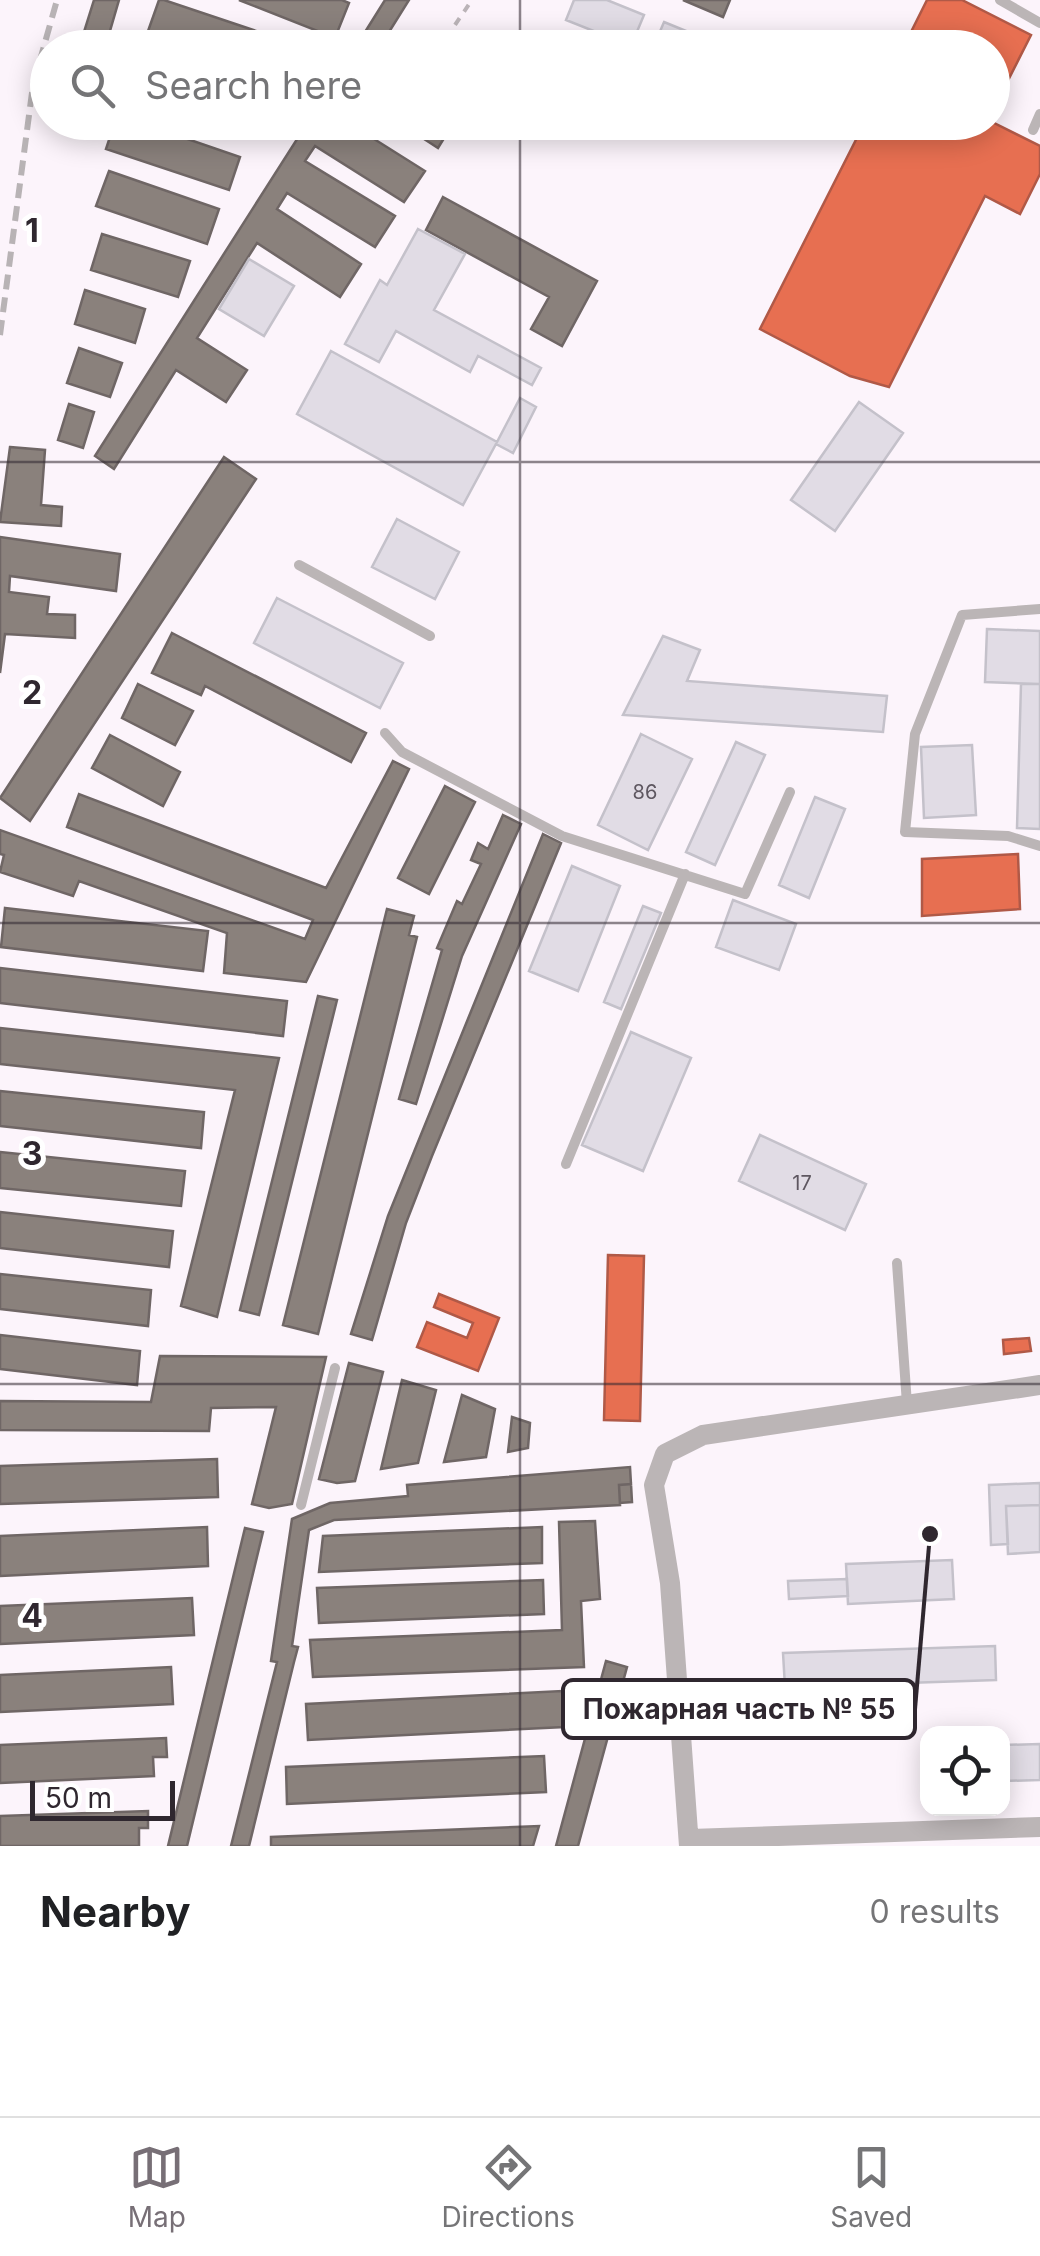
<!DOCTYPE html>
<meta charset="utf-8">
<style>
:root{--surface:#fff;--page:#f6f6f6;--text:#202124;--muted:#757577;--line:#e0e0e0;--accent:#776f76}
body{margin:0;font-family:Inter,sans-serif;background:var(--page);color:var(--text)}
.controls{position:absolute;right:30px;bottom:30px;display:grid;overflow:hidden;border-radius:20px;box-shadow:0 5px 25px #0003}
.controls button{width:90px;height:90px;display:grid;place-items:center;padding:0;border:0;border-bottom:2px solid var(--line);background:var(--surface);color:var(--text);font:50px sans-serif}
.scale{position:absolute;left:30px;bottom:25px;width:145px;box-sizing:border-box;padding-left:10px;border:5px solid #2f272f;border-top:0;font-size:28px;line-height:35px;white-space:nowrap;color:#2f272f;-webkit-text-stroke:8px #fff;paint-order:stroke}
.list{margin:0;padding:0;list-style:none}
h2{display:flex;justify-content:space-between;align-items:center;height:130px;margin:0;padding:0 40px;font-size:42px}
h2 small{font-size:32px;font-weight:400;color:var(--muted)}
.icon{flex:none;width:55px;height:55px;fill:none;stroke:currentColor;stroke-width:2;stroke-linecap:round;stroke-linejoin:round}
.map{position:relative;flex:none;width:1040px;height:1846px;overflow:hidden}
.search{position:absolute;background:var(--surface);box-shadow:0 5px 25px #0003;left:30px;right:30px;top:30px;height:110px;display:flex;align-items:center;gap:25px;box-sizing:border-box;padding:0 35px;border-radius:55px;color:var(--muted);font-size:38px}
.sheet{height:270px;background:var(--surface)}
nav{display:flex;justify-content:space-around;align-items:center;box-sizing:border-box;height:140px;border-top:2px solid var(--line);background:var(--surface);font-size:28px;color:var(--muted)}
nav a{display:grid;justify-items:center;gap:5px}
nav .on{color:var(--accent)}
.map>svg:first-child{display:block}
.shops{fill:#e76f51;stroke:#b05947;stroke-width:2.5}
.industry{fill:#8a817c;stroke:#6f6665;stroke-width:2.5}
.building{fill:#e1dce5;stroke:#c4c1ca;stroke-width:2.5}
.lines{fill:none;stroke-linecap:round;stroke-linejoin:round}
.path{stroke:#bbb4b8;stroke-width:4;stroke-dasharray:8 8;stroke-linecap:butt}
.lane{stroke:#bbb5b6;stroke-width:10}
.street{stroke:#bbb5b6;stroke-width:20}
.rail{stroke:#b8b3b5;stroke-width:6;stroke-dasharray:15 8;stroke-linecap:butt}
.grid{fill:none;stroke:#2f272f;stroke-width:2.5;stroke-opacity:0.55}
.labels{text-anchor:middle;stroke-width:10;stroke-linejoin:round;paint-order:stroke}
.number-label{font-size:20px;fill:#5e5760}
.grid-label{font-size:32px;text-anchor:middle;font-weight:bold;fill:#2f272f;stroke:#fff;stroke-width:10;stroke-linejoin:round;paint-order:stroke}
.leader{fill:none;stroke:#2f272f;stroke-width:4}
.callout-dot{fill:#2f272f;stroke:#fff;stroke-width:4}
.callout{fill:#fff;stroke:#2f272f;stroke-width:4}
.callout-label{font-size:28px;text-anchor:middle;font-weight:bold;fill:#2f272f}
</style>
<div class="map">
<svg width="1040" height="1846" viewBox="0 0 1040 1846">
<rect width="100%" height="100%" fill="#fcf4fb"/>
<!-- shops -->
<path class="shops" d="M927,0H962L1031,35L992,112V48H903Z
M865,122H992L1040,146V174L1020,214L985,196L889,387L850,376L760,329Z
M1018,854L1020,909L922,916V859Z
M608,1255L644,1256L640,1421L604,1420Z
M439,1294L499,1318L478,1371L417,1347L427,1322L467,1338L473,1323L434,1307Z
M1029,1338L1031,1351L1004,1354L1003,1340Z"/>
<!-- industry -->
<path class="industry" d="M94,0H119L105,48H79Z
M159,0H164L307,48H189L147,34Z
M239,0H342L349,3L335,38Z
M385,0H409L379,48H355Z
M683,0H730L723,17Z
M56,122H83L80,131Z
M115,122H138L240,157L229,190L106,149Z
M226,122H271L266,136Z
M308,122H347L425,171L404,202L315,146L305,161L395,216L375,247L287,193L277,209L361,264L340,297L257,243L197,338L247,370L226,402L176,370L114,469L95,456Z
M398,122H454L438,148Z
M109,171L219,209L207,244L96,206Z
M443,197L597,281L562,346L531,329L549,297L426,230Z
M102,234L190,261L178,297L91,270Z
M85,290L145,309L135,343L75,324Z
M79,348L122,363L110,397L67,383Z
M69,404L94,412L83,448L58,440Z
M10,447L45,450L41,505L62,507L61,526L0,522Z
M224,457L256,479L30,821L0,798Z
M0,537L120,554L116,591L10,576L9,592L49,597L47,614L75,615V638L5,634L0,673Z
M172,633L366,733L351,762L205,686L201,695L152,673Z
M138,684L193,711L175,745L122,718Z
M110,735L180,772L163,806L92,768Z
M393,761L409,769L306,982L224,973L227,933L79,881L73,896L0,872L4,855L0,854V830L305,939L313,920L67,827L79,794L326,888Z
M445,786L475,802L429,894L398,878Z
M503,815L521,824L462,956L416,1104L399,1099L442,950L437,948L457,901L462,904L481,864L471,860L478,843L488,849Z
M543,834L561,843L432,1156L406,1223L372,1340L351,1334L388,1216Z
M5,908L208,931L203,971L1,947Z
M387,909L414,916L409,935L417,937L318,1334L283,1325Z
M0,968L287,1001L283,1036L0,1003Z
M318,996L337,1000L259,1315L240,1310Z
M0,1028L279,1058L217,1317L181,1306L235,1090L0,1064Z
M0,1091L204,1112L201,1148L0,1126Z
M0,1152L185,1171L181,1206L0,1188Z
M0,1212L173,1231L169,1267L0,1248Z
M0,1274L151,1290L148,1326L0,1309Z
M0,1335L140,1351L137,1385L0,1369Z
M160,1356L326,1357L292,1504L269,1508L252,1504L276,1407L211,1408L209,1431L0,1430V1401L151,1402Z
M349,1363L383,1372L355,1481L337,1483L319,1479Z
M402,1380L436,1390L418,1463L381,1469Z
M462,1395L495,1409L486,1457L444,1462Z
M512,1417L530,1423L528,1448L508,1452Z
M217,1459L218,1497L0,1504V1466Z
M630,1467L631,1484L619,1485L620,1505L334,1520L309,1530L292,1646L298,1647L294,1662L249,1846H231L277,1662L271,1661L292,1519L330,1503L408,1496L407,1485Z
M631,1484L632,1502L620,1503L619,1485Z
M595,1521L600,1599L581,1601L584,1667L313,1677L310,1640L562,1630L559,1522Z
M207,1527L208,1566L0,1576V1536Z
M542,1527V1563L319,1572L323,1536Z
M245,1528L263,1532L187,1846H168Z
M543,1580L544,1614L319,1623L317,1588Z
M192,1598L194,1635L0,1644V1606Z
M606,1661L627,1667L578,1846H556Z
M171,1667L173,1704L0,1712V1675Z
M562,1691L564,1727L308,1740L306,1704Z
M166,1738L167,1757H153L154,1776L0,1783V1745Z
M544,1756L546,1792L287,1804L286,1767Z
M148,1811V1828H139V1846H0V1816Z
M539,1826L533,1846H271V1837Z"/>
<!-- building -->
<path class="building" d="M574,0H607L644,15L631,46L566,20Z
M664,22L713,42L711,48H653Z
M539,39L559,48H535Z
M641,122H674L669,134Z
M418,229L465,254L434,310L541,368L532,385L478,356L470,372L396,331L379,362L345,344L380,280L387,285Z
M249,259L294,286L264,336L219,309Z
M331,351L497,442L463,505L297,414Z
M520,398L536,407L513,453L496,444Z
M859,402L903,433L835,531L791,500Z
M397,519L459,552L435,599L372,567Z
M277,598L403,663L380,708L254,643Z
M987,629L1040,631V684L985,682Z
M663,636L700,650L687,681L887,696L883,732L623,715Z
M1021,684H1040V829L1017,828Z
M641,734L692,759L648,850L598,825Z
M736,742L765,755L715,865L686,852Z
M972,745L976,815L924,818L921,747Z
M815,797L845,809L809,898L779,885Z
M572,866L620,886L578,991L529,971Z
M733,900L796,924L779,970L716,947Z
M643,906L661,913L621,1009L604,1002Z
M631,1032L691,1058L643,1171L582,1145Z
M760,1135L866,1184L845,1230L739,1181Z
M1040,1483V1505L1006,1506L1008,1544L991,1545L989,1485Z
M1040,1505V1552L1008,1554L1006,1506Z
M952,1560L954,1599L848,1604L846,1564Z
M847,1579L848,1596L789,1599L788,1581Z
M995,1646L996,1680L785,1687L783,1653Z
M1040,1744V1780L1004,1781L1002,1745Z"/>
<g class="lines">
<!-- path -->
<path class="path" d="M446,38L472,0"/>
<!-- lane -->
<path class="lane" d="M1000,0L1040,23
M1033,130L1040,114
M299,565L430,636
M1040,609L962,615L915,734L905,832L1008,836L1040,846
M385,733L402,752L562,836L745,894L790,792
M566,1164L685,874
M897,1263L907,1404
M301,1505L335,1368"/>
<!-- street -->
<path class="street" d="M691,1839L1040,1827
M689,1846L670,1583L654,1485L665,1454L703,1435L1040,1385"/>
<!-- rail -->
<path class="rail" d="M0,335L33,85L57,0"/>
</g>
<!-- grid -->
<path class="grid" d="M520,0V48M520,122V1846M0,462H1040M0,923H1040M0,1384H1040"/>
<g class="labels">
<!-- number labels -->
<g class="number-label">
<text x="645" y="799">86</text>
<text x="802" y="1190">17</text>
</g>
</g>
<g class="grid-label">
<text x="32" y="242">1</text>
<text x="32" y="704">2</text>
<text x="32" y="1165">3</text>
<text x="32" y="1627">4</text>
</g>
<!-- callouts -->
<path class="leader" d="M930 1534L915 1709"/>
<circle class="callout-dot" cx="930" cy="1534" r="10"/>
<rect class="callout" x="563" y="1680" width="352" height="58" rx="10"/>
<g class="callout-label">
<text x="739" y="1719">Пожарная часть № 55</text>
</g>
</svg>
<div class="controls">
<button><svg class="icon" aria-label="locate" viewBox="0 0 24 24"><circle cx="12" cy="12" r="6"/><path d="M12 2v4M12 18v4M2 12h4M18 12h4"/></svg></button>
</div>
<div class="scale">50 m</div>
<div class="search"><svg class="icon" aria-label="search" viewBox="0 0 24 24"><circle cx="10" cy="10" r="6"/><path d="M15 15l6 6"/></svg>Search here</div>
</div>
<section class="sheet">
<h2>Nearby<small>0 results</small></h2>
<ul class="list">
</ul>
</section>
<nav>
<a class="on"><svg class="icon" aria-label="map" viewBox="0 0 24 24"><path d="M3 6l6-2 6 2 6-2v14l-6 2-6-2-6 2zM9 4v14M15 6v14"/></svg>Map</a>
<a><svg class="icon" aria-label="directions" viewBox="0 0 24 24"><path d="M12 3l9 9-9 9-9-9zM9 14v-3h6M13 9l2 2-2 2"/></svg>Directions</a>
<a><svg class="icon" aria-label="saved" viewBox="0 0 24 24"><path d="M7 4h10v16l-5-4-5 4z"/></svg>Saved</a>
</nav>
